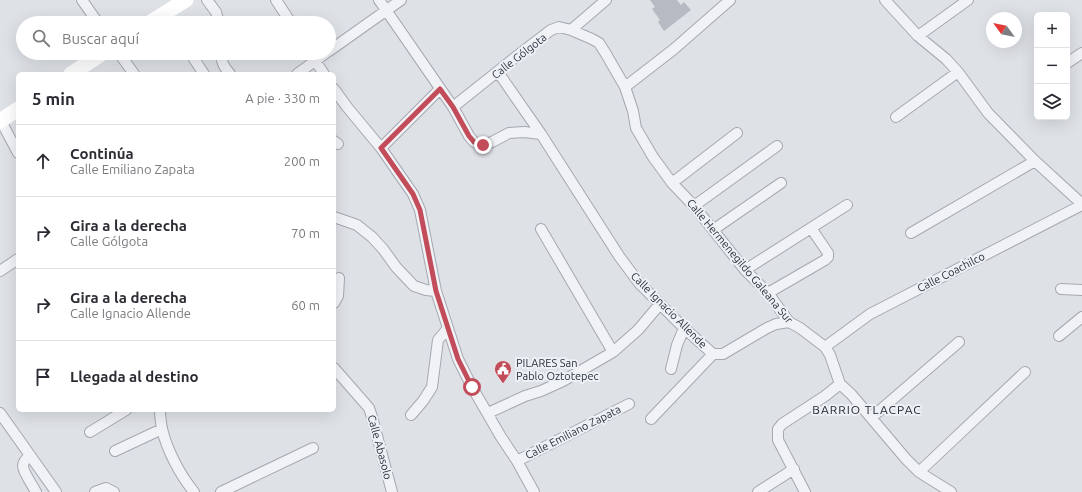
<!DOCTYPE html>
<html lang="es">
<meta charset="utf-8">
<style>
:root{--surface:#fff;--page:#f7f7f7;--text:#2b2b33;--muted:#7c7c81;--line:#e1e1e2}
body{margin:0;font-family:Ubuntu,sans-serif;background:var(--page);color:var(--text)}
.controls{position:absolute;right:12px;top:12px;display:grid;overflow:hidden;border-radius:6px;box-shadow:0 4px 16px #0002}
.controls button{width:36px;height:36px;display:grid;place-items:center;padding:0;border:0;border-bottom:1px solid var(--line);background:var(--surface);color:var(--text);font:20px sans-serif}
.compass{position:absolute;left:986px;top:12px;width:36px;height:36px;border-radius:50%;background:var(--surface);box-shadow:0 4px 16px #0002;rotate:303deg}
.stop{position:absolute;width:12px;height:12px;margin:-9px;border:3px solid #c24c59;border-radius:50%;background:#fff}
.stop.end{background:#c24c59;border-color:#fff;box-shadow:0 1px 4px #0008}
.list{margin:0;padding:0;list-style:none}
h2{display:flex;justify-content:space-between;align-items:center;height:52px;margin:0;padding:0 16px;font-size:17px}
h2 small{font-size:13px;font-weight:400;color:var(--muted)}
.list li{display:grid;grid-template-columns:26px 1fr auto;gap:12px;align-items:center;box-sizing:border-box;height:72px;padding:0 16px;border-top:1px solid var(--line)}
.list b{display:block;font-size:15px;white-space:nowrap}
.list p{margin:0;font-size:13px;white-space:nowrap;color:var(--muted)}
.list em{font-size:13px;font-style:normal;color:var(--muted)}
.icon{flex:none;width:22px;height:22px;fill:none;stroke:currentColor;stroke-width:2;stroke-linecap:round;stroke-linejoin:round}
.map{position:relative;flex:none;width:1082px;height:492px;overflow:hidden}
.search{position:absolute;background:var(--surface);box-shadow:0 4px 16px #0002;left:16px;top:16px;width:320px;height:44px;display:flex;align-items:center;gap:10px;box-sizing:border-box;padding:0 14px;border-radius:22px;color:var(--muted);font-size:15px}
.panel{position:absolute;background:var(--surface);box-shadow:0 4px 16px #0002;left:16px;top:72px;width:320px;height:340px;border-radius:6px}
.map>svg:first-child{display:block}
.building{fill:#b6bac2}
.lines{fill:none;stroke-linecap:round;stroke-linejoin:round}
.minor-casing{stroke:#a4a8b0;stroke-width:12}
.minor{stroke:#f0f2f5;stroke-width:10}
.secondary{stroke:#fff;stroke-width:15}
.route{stroke:#c24c59;stroke-width:5}
.labels{text-anchor:middle;stroke-width:4;stroke-linejoin:round;paint-order:stroke}
.street-label{font-size:11px;fill:#282f3c;stroke:#edf0f4}
.poi-label{font-size:11px;fill:#282f3c;stroke:#edf0f4;text-anchor:start}
.neighbourhood-label{font-size:12px;letter-spacing:1px;fill:#1b202c;stroke:#edf0f4}
</style>
<div class="map">
<svg width="1082" height="492" viewBox="0 0 1082 492">
<rect width="100%" height="100%" fill="#dee1e6"/>
<!-- building -->
<path class="building" d="M650,0H677L681,5L684,2L691,10L664,31L658,22L660,20L652,9L655,7Z"/>
<g class="lines">
<!-- minor casing -->
<g class="minor-casing">
<path id="minor" d="M82,0L98,23
M207,0L216,12L219,23
M276,0L291,23
M379,0L453,107L469,136L474,142L479,144L483,145L492,142L509,133L524,132L541,134
M885,0L918,36L946,59L958,72L988,113L1035,161L1082,204
M571,30L592,39L599,43L606,54L625,87L633,111L636,128L653,157L672,183L694,206L745,270L768,293L789,322L800,328L825,347L830,355L840,384L851,394L906,459L919,472L951,492
M918,36L968,0
M329,51L401,0
M119,53L134,74
M190,53L204,74
M221,53C221,62 224,67 230,74
M310,53L324,74
M1067,63L1082,53
M498,72L541,134L619,256L639,283L684,328L713,354H723L767,328L776,324L789,322
M297,74L326,53
M625,87L674,49L730,0
M334,89L347,107L381,148L413,194L420,210L436,291L458,359L472,387L501,437L517,461L534,492
M453,107L517,56L551,30L559,27L571,30L606,0
M896,117L958,72
M1,121L18,153
M334,141L338,144
M381,148L440,89
M672,183L737,133
M694,206L777,146
M334,217L357,225L372,237L383,249L396,267L414,286L426,290L436,291
M541,229L613,352
M713,230L781,183
M911,233L1035,161
M745,270L847,205
M0,271L18,259
M1061,289L1082,290
M768,293L825,260L828,257V253L811,228
M334,303L338,296L339,278
M1059,336L1082,317
M825,347L870,314L1082,205
M334,368L369,408L372,417L392,492
M671,369L677,345L684,328
M160,410C160,416 161,423 162,429C167,450 180,475 194,492
M0,413L56,492
M488,413L525,396L541,391L563,381L613,352L638,330L660,304
M411,415L423,401L432,387L438,340L448,328
M871,418L959,342
M651,419L713,354
M90,432L126,410
M115,451L162,429
M30,456C27,458 23,462 23,466C23,472 33,486 36,492
M517,461L629,404
M919,472L1025,372
M95,492L106,488L114,492
M221,492L313,448
M758,492L794,469
M805,492L778,440V429L782,424L825,396L840,384"/>
</g>
<!-- minor -->
<use href="#minor" class="minor"/>
<!-- secondary -->
<path class="secondary" d="M149,23L186,0
M71,74L103,53
M0,121L18,109"/>
</g>
<g class="lines">
<!-- route -->
<path class="route" d="M472,387L458,359L436,291L420,210L413,194L381,148L440,89L453,107L469,136L474,142L479,144L483,145"/>
</g>
<!-- icons -->
<defs>
<g id="civic-pin" transform="scale(0.9)"><path d="M0 17L-7.5 6A9.5 9.5 0 1 1 7.5 6Z" fill="#c24c59" stroke="#edf0f4"/><path d="M-.6-6.5H3V-4.5H.6V-3L4-1V1h2V6H-6V1h2V-1L-.6-3ZM-1.2 2.5V6h2.4V2.5Z" fill="#fff"/></g>
</defs>
<g fill-rule="evenodd">
<use href="#civic-pin" x="503" y="369"/>
</g>
<g class="labels">
<!-- street labels -->
<g class="street-label">
<text transform="translate(519 56) rotate(-38)" y="4">Calle Gólgota</text>
<text transform="translate(740 261) rotate(50)" y="4">Calle Hermenegildo Galeana Sur</text>
<text transform="translate(951 272) rotate(-27)" y="4">Calle Coachilco</text>
<text transform="translate(669 310) rotate(45)" y="4">Calle Ignacio Allende</text>
<text transform="translate(573 432) rotate(-27)" y="4">Calle Emiliano Zapata</text>
<text transform="translate(380 447) rotate(75)" y="4">Calle Abasolo</text>
</g>
<!-- poi labels -->
<g class="poi-label">
<text x="516" y="367">PILARES San<tspan x="516" dy="13">Pablo Oztotepec</tspan></text>
</g>
<!-- neighbourhood labels -->
<g class="neighbourhood-label">
<text x="867" y="414">BARRIO TLACPAC</text>
</g>
</g>
</svg>
<div class="controls">
<button>+</button>
<button>−</button>
<button><svg class="icon" aria-label="layers" viewBox="0 0 24 24"><path d="M12 4l9 5-9 5-9-5zM3 14l9 5 9-5"/></svg></button>
</div>
<svg class="compass" viewBox="-18 -18 36 36"><path d="M0-13l5 13h-10z" fill="#e53935"/><path d="M0 13l5-13h-10z" fill="#7c7c81"/></svg>
<div class="stop" style="left:472px;top:387px"></div>
<div class="stop end" style="left:483px;top:145px"></div>
<div class="search"><svg class="icon" aria-label="search" viewBox="0 0 24 24"><circle cx="10" cy="10" r="6"/><path d="M15 15l6 6"/></svg>Buscar aquí</div>
<section class="panel">
<h2>5 min<small>A pie · 330 m</small></h2>
<ul class="list">
<li><svg class="icon" aria-label="ahead" viewBox="0 0 24 24"><path d="M12 20V5M6 11l6-6 6 6"/></svg><div><b>Continúa</b><p>Calle Emiliano Zapata</p></div><em>200 m</em></li>
<li><svg class="icon" aria-label="right" viewBox="0 0 24 24"><path d="M7 20v-9h11M14 6l5 5-5 5"/></svg><div><b>Gira a la derecha</b><p>Calle Gólgota</p></div><em>70 m</em></li>
<li><svg class="icon" aria-label="right" viewBox="0 0 24 24"><path d="M7 20v-9h11M14 6l5 5-5 5"/></svg><div><b>Gira a la derecha</b><p>Calle Ignacio Allende</p></div><em>60 m</em></li>
<li><svg class="icon" aria-label="arrive" viewBox="0 0 24 24"><path d="M6 21V4h12l-3 4 3 4H6"/></svg><div><b>Llegada al destino</b></div></li>
</ul>
</section>
</div>
